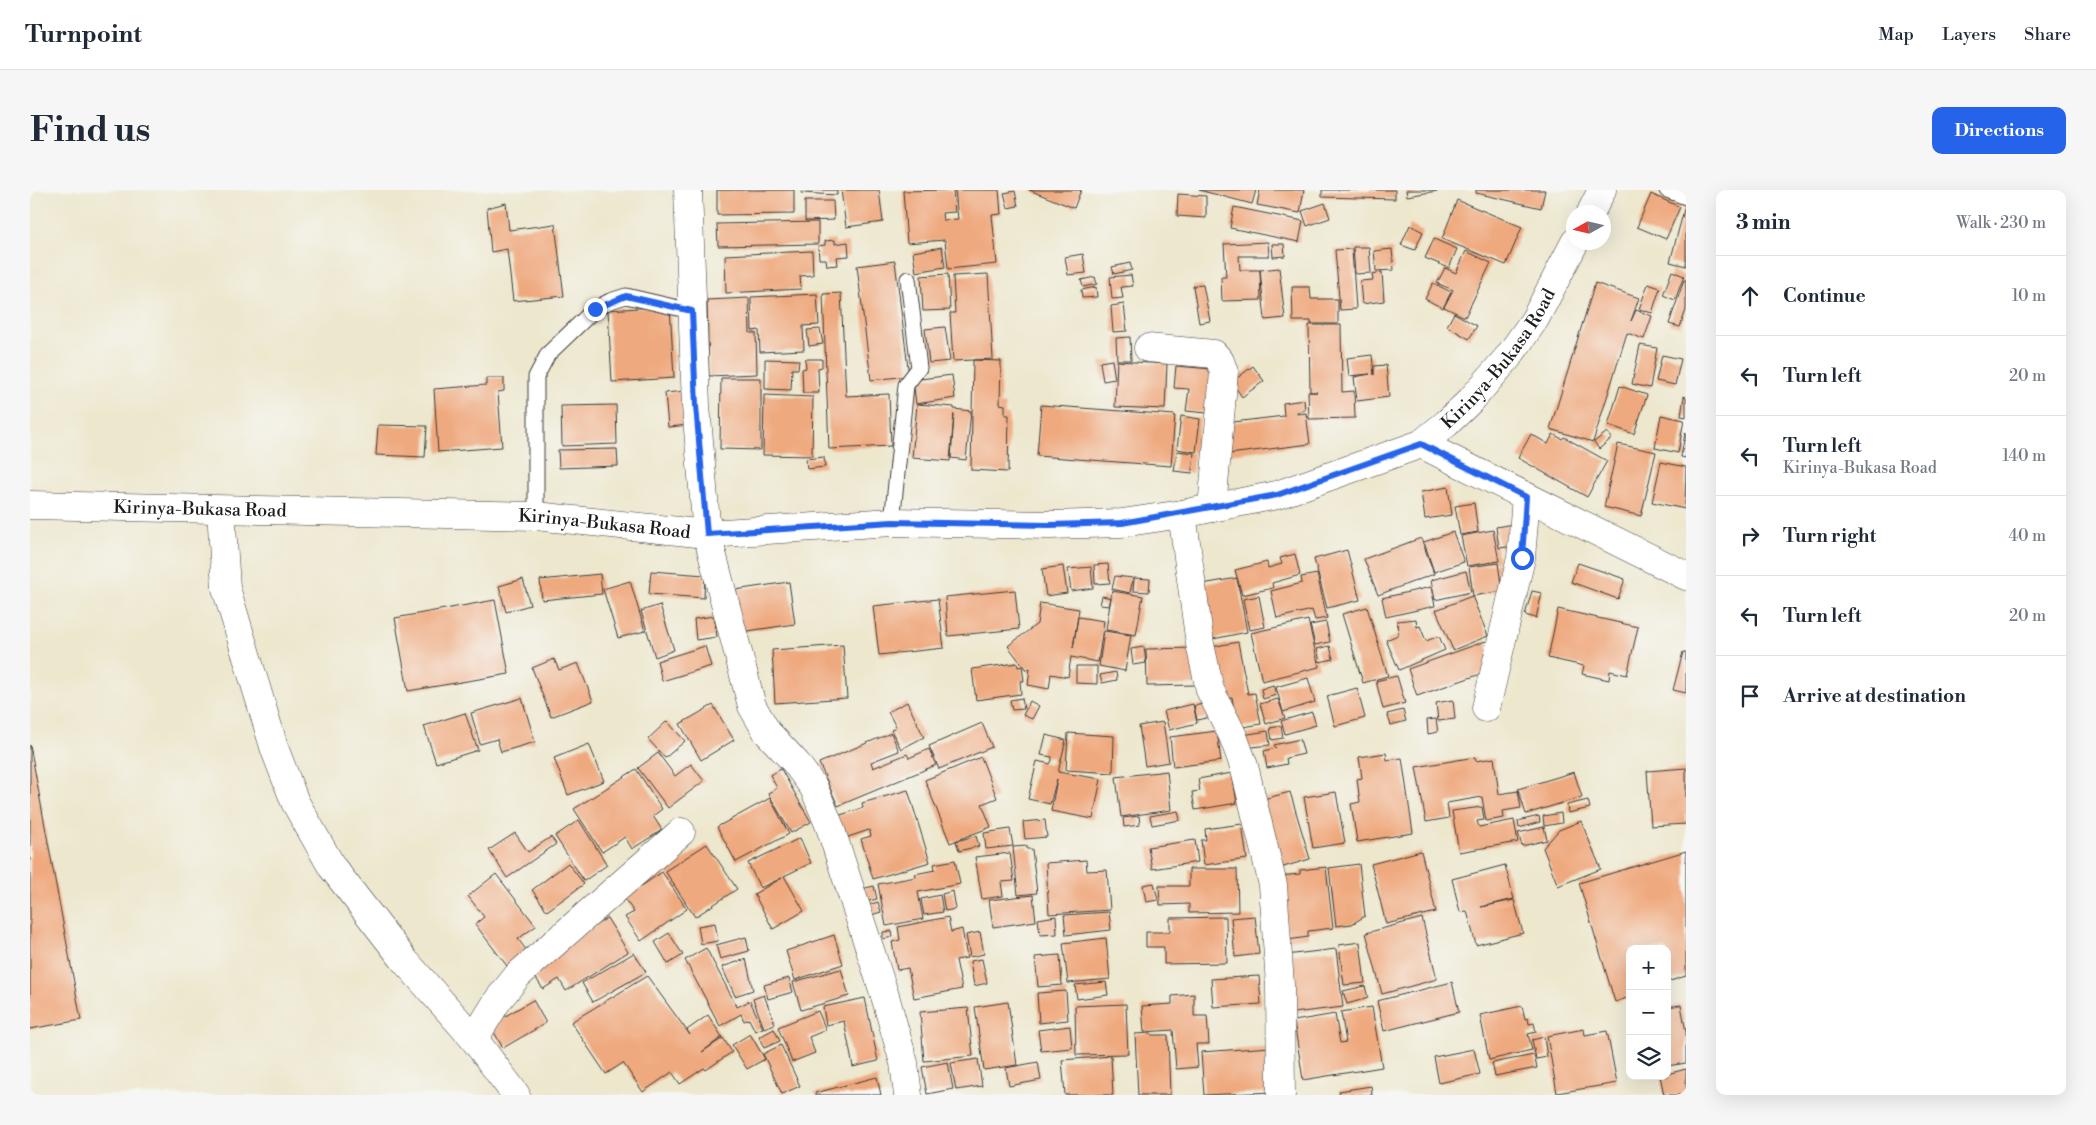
<!DOCTYPE html>
<meta charset="utf-8">
<style>
:root{--surface:#fff;--page:#f6f6f7;--text:#1f2937;--muted:#747a83;--line:#e0e1e3;--accent:#2563eb}
body{margin:0;font-family:"Libre Bodoni",serif;background:var(--page);color:var(--text)}
.controls{position:absolute;right:15px;bottom:15px;display:grid;overflow:hidden;border-radius:10px;box-shadow:0 5px 20px #0002}
.controls button{width:45px;height:45px;display:grid;place-items:center;padding:0;border:0;border-bottom:1px solid var(--line);background:var(--surface);color:var(--text);font:25px sans-serif}
.compass{position:absolute;left:1536px;top:15px;width:45px;height:45px;border-radius:50%;background:var(--surface);box-shadow:0 5px 20px #0002;rotate:262deg}
.stop{position:absolute;width:15px;height:15px;margin:-11px;border:4px solid #2563eb;border-radius:50%;background:#fff}
.stop.end{background:#2563eb;border-color:#fff;box-shadow:0 1px 5px #0008}
.list{margin:0;padding:0;list-style:none}
h2{display:flex;justify-content:space-between;align-items:center;height:65px;margin:0;padding:0 20px;font-size:21px}
h2 small{font-size:16px;font-weight:400;color:var(--muted)}
.list li{display:grid;grid-template-columns:32px 1fr auto;gap:15px;align-items:center;box-sizing:border-box;height:80px;padding:0 20px;border-top:1px solid var(--line)}
.list b{display:block;font-size:19px;white-space:nowrap}
.list p{margin:0;font-size:16px;white-space:nowrap;color:var(--muted)}
.list em{font-size:16px;font-style:normal;color:var(--muted)}
.icon{flex:none;width:28px;height:28px;fill:none;stroke:currentColor;stroke-width:2;stroke-linecap:round;stroke-linejoin:round}
.map{position:relative;flex:none;width:1656px;height:905px;overflow:hidden;border-radius:10px}
header{display:flex;align-items:center;gap:30px;box-sizing:border-box;height:70px;padding:0 25px;background:var(--surface);border-bottom:1px solid var(--line)}
header strong{font-size:24px}
nav{display:flex;gap:28px;margin-inline-start:auto;font-size:18px}
.intro{display:flex;align-items:center;justify-content:space-between;box-sizing:border-box;height:120px;padding:0 30px}
h1{margin:0;font-size:35px}
.button{padding:12px 22px;border-radius:10px;background:var(--accent);color:#fff;font-size:18px;font-weight:700}
main{display:flex;gap:30px;padding:0 30px}
aside{flex:1;background:var(--surface);border-radius:10px;box-shadow:0 5px 20px #0002}
.map>svg:first-child{display:block}
.building{fill:#efa97e}
.lines{fill:none;stroke-linecap:round;stroke-linejoin:round}
.service-casing{stroke:#3b3a37;stroke-width:17}
.minor-casing{stroke:#3b3a37;stroke-width:29}
.service{stroke:#fff;stroke-width:15}
.minor{stroke:#fff;stroke-width:28}
.route{stroke:#2563eb;stroke-width:6}
.labels{text-anchor:middle;stroke-width:4.5;stroke-linejoin:round;paint-order:stroke}
.street-label{font-size:18px;fill:#1c1c1c;stroke:#f6f6f2}
</style>
<header>
<strong>Turnpoint</strong>
<nav><a>Map</a><a>Layers</a><a>Share</a></nav>
</header>
<div class="intro"><h1>Find us</h1><a class="button">Directions</a></div>
<main>
<div class="map">
<svg width="1656" height="905" viewBox="0 0 1656 905">
<rect width="100%" height="100%" fill="#f6f6f2"/>
<filter id="ink" filterUnits="userSpaceOnUse"><feTurbulence type="fractalNoise" baseFrequency=".02" numOctaves="2"/><feDisplacementMap in="SourceGraphic" scale="10" xChannelSelector="R" yChannelSelector="G"/><feConvolveMatrix kernelMatrix="1 2 1 2 8 2 1 2 1" color-interpolation-filters="sRGB"/></filter>
<filter id="wash" filterUnits="userSpaceOnUse"><feTurbulence type="fractalNoise" baseFrequency=".0096" numOctaves="4" result="noise"/><feDisplacementMap in="SourceGraphic" scale="20" xChannelSelector="R" yChannelSelector="G"/><feGaussianBlur stdDeviation="1.12" result="paint"/><feColorMatrix in="noise" values="0 0 0 0 0 0 0 0 0 0 0 0 0 0 0 0 0 1.4 0 .05"/><feComposite in="paint" operator="in"/></filter>
<g filter="url(#wash)">
<rect width="100%" height="100%" fill="#ede7cd"/>
<g id="blocks">
<!-- building -->
<path class="building" d="M687,0H764V24L687,25Z
M772,0H807V5L771,3Z
M811,0H849L853,32L816,37Z
M923,0L925,22L912,23L913,30L928,29L925,0H969L971,24L962,25L967,74L918,79L915,50L877,53L873,1Z
M999,0H1051L1044,18Z
M1169,0H1226L1222,14Z
M1230,0H1274L1270,23L1227,15Z
M1292,0H1365V9L1292,7Z
M1376,0H1407V1L1377,6Z
M1446,0H1515L1511,18L1446,3Z
M985,1L988,16L978,18L974,3Z
M1148,4L1176,6V28L1147,26Z
M1621,4L1650,17L1636,49L1607,37Z
M1427,10L1492,37L1476,75L1412,49Z
M775,11H803L804,30L775,31Z
M476,13L479,40L525,34L534,106L483,111L477,59L461,62L457,18Z
M1295,13L1300,28L1277,36L1272,21Z
M1655,16H1656V76L1640,72Z
M1204,17L1273,31L1269,52L1200,38Z
M788,32V54L688,56L687,34Z
M1380,35L1393,42L1385,60L1371,55Z
M1404,49L1427,59L1419,78L1395,68Z
M805,50V54L818,52L819,66L807,67L808,75L797,76L796,69H789L788,56L795,55V51Z
M1238,52L1239,66H1209L1210,80H1230L1231,110L1192,111L1191,87H1196L1194,54Z
M1242,54H1254L1255,66L1243,67Z
M912,57L915,77L886,82L883,62Z
M1323,57H1339L1341,83L1325,84Z
M1322,59L1326,119L1310,120L1305,60Z
M1362,59L1364,80L1346,81L1344,61Z
M782,61L783,85L770,86L771,99L696,103L695,65Z
M1436,61L1461,73L1435,127L1414,117L1423,100L1407,93L1415,78L1426,83Z
M1053,64L1056,83L1038,85L1035,67Z
M865,71L879,186L841,190L827,76Z
M1100,73L1102,80L1084,84L1082,77Z
M1249,78L1255,128L1235,130L1230,80Z
M1642,81L1654,86L1645,110L1633,105Z
M1352,82L1354,111L1332,114L1330,91L1343,90L1342,84Z
M918,84L920,120L893,121L891,86Z
M958,84L963,169L923,171L920,123H925L923,86Z
M1101,85L1103,96L1091,97L1093,108L1082,109L1080,87Z
M1065,87L1067,94L1053,97L1051,90Z
M1654,90H1656V120L1650,137L1639,134Z
M1403,93L1421,102L1413,118L1395,109Z
M1565,93L1609,108L1601,131L1606,120L1622,126L1614,149L1597,143L1563,252L1520,239Z
M1618,94L1630,98L1622,123L1609,119Z
M1173,95L1180,131L1169,133L1163,96Z
M1066,97L1067,107L1052,108L1051,100Z
M1262,97H1280L1281,109H1308V134H1281V131H1263Z
M811,103L816,206L859,204L861,256L799,259L793,104Z
M787,104L789,135L773,136L774,160L730,162L729,140L722,141L721,107Z
M719,108L720,143H726L727,184L679,186L677,110Z
M1094,114L1097,141L1083,142L1081,116Z
M640,116L644,188L582,192L578,120Z
M1424,123L1447,136L1439,149L1417,136Z
M1279,135H1311L1312,202L1324,201L1325,228L1279,229L1278,202H1287H1280Z
M915,137L920,171L899,173L895,139Z
M790,139L793,154L779,156L777,140Z
M1100,147L1101,170H1087L1086,148Z
M1610,155L1627,158L1620,198L1602,194Z
M1342,165L1344,185V176L1356,175L1359,207L1327,211L1324,187L1340,184L1319,186L1317,168Z
M1632,165L1651,169L1645,195L1626,191Z
M735,169L769,170L768,179H762L761,200L735,199Z
M775,169H792V177L788,178L789,203H773L772,179L776,178Z
M943,170L971,171L970,214L975,215V225H979L978,282L941,280Z
M1082,170L1085,189L1073,191L1070,172Z
M1087,171L1137,174L1135,219L1085,217Z
M1146,176L1182,179L1177,223L1156,221L1159,199L1144,198Z
M1223,176L1234,191L1212,207L1202,192Z
M922,185L925,208L886,214L883,190Z
M456,188H474V201L468,202L472,257L408,262L404,199L456,195Z
M691,188H731V260L690,259Z
M1590,196L1617,205L1604,244L1578,235Z
M656,201L659,235L638,237L635,203Z
M734,205L783,207L782,266L733,265Z
M1654,206L1656,207V227L1651,226Z
M1274,210L1275,220L1267,222V224L1276,223L1280,254L1199,264L1195,233L1254,226L1253,213Z
M887,214L924,217V219L941,221L936,270L921,268L924,224L920,271L882,268Z
M586,215L587,254L532,256L531,216Z
M1011,215L1145,225L1141,276L1007,266Z
M1631,225L1654,230L1648,263L1625,258Z
M1151,226L1170,229L1166,262L1147,259Z
M348,235L397,236L395,267L346,265Z
M1577,242L1582,248L1569,259L1564,252Z
M1655,243H1656V268L1651,267Z
M1501,244L1518,254L1523,244L1532,249L1534,247L1577,271L1557,307L1488,268Z
M1588,254L1626,262L1611,326L1574,317Z
M587,259L588,276L529,278L528,260Z
M1147,261L1164,263L1162,283L1144,281Z
M794,267L795,277L777,279L776,269Z
M1631,272L1656,277L1655,319L1622,312Z
M1418,297L1422,325L1395,329L1391,302Z
M1444,313L1448,342L1430,345L1425,316Z
M1483,334L1486,356L1469,358L1466,337Z
M1463,340L1469,371L1437,376L1431,346Z
M1423,342L1434,372L1404,382L1394,352Z
M1391,348L1404,384L1348,405L1334,369Z
M1317,360L1330,410L1297,418L1284,369Z
M1265,364L1270,385L1242,393L1243,398L1212,405L1205,380L1237,372L1238,378L1252,374L1250,368Z
M1468,373L1472,401L1443,406L1439,377Z
M1548,373L1595,389L1588,409L1541,392Z
M1078,374L1080,393L1065,394L1064,375Z
M1033,376L1037,403L1016,406L1012,379Z
M1061,377L1063,398L1041,401L1038,379Z
M621,381L675,385L674,408L619,404Z
M1436,381L1441,402L1405,410L1401,390Z
M570,384L572,404L512,410L510,390Z
M1287,384L1297,428L1285,430L1282,420L1247,428L1241,401L1272,393L1271,387Z
M1085,386L1103,388L1100,403L1082,399Z
M1104,388L1120,389L1119,402L1103,401Z
M1207,388L1217,442L1183,449L1172,394Z
M493,389L500,415L476,422L469,396Z
M600,391L615,441L588,448L573,399Z
M759,392L765,434L711,442L705,400Z
M1401,397L1405,416L1356,427L1352,408Z
M985,400L989,439L918,446L915,407Z
M1082,401L1113,406L1106,445L1076,440Z
M1502,401L1512,403L1506,428L1495,425Z
M1072,406L1081,408L1079,416L1070,415Z
M1229,406L1235,437L1219,440L1213,409Z
M1442,406L1458,446L1423,460L1406,420Z
M908,409L914,458L849,465L843,416Z
M465,410L479,484L378,501L365,428Z
M1010,413L1049,419L1043,458L1048,427L1074,431L1068,472L1041,467L1038,487L1021,484L1019,499L998,495L1000,478L996,480L978,456L1007,434Z
M630,415L644,460L625,467L611,421Z
M1337,417L1358,486L1333,493L1312,424Z
M1528,419L1608,437L1597,485L1580,481L1579,490L1552,484L1554,476L1518,468Z
M684,426L687,447L666,450L664,429Z
M1386,429L1387,437L1390,436L1396,451L1409,446L1415,460L1369,480L1356,450L1368,445L1367,431Z
M1278,430L1289,477L1232,491L1221,443Z
M1296,432L1300,452L1285,455L1280,435Z
M1074,441L1101,445L1095,481L1069,476Z
M1456,451L1465,479L1387,506L1378,479Z
M1208,452L1218,504L1225,503L1231,534L1207,538L1202,507L1192,509L1181,457Z
M813,455L817,508L745,513L742,460Z
M675,456L681,476L632,491L627,471Z
M1300,456L1303,469L1290,472L1287,459Z
M1114,457L1116,473L1103,475L1101,459Z
M1165,458L1166,495L1117,496L1116,459Z
M1653,462H1656V503L1643,500Z
M524,469L529,480L548,473L563,511L521,527L502,478Z
M987,473L988,477L992,476L994,491H990L991,504L946,510L942,479Z
M1046,476H1067V494L1046,493Z
M1086,482L1087,490L1072,493L1070,485Z
M1367,486L1375,513L1353,519L1346,491Z
M1278,488L1285,512L1253,522L1246,497Z
M1243,495L1246,505L1233,509L1231,499Z
M1327,498L1335,528L1305,536L1297,506Z
M492,508L505,552L471,562L467,549L450,554L441,523Z
M992,508L994,519L982,520L980,510Z
M1248,509L1255,528L1236,534L1230,514Z
M1423,510L1425,529L1408,531L1406,513Z
M1000,511L1009,516L1002,529L993,525Z
M877,512L894,547L871,559L861,540L866,537L858,522Z
M1182,512L1185,526L1167,530L1164,516Z
M1163,514L1167,533L1139,540L1134,521Z
M683,515L704,550L671,570L650,534Z
M1373,520L1376,531L1361,535L1357,524Z
M1282,522L1286,535L1255,544L1251,531Z
M435,523L448,560L406,573L394,536Z
M1406,529L1408,542L1398,544L1397,530Z
M637,531L655,551L635,568L618,549Z
M1133,532L1139,572L1115,576L1109,536Z
M952,533L962,557L909,579L899,556Z
M1251,536L1253,548L1242,550L1240,538Z
M1187,541L1191,571L1143,577L1140,547Z
M1238,541L1240,555L1214,558L1212,545Z
M861,543L869,561L841,572L843,578L877,564L879,568L899,559L906,575L808,616L789,573Z
M1038,543L1084,546L1083,583L1036,580Z
M1016,545L1036,550L1028,582L1071,589L1063,629L1021,621L1027,589L1020,614L998,609L1007,571L1020,574L1022,570V567L1011,565Z
M1270,549L1274,564L1256,568L1257,574L1237,578L1234,561L1246,558L1244,555Z
M559,554L574,591L538,605L524,568Z
M0,555L51,830L0,839Z
M628,563L645,586L661,574L674,591L638,618L608,578Z
M1356,563L1357,570L1372,568L1383,643L1327,652L1321,614L1330,612L1327,589L1332,588L1329,567Z
M951,567L967,608L952,614L961,637L920,653L895,590Z
M1445,567L1446,571L1464,568L1469,604L1488,601L1491,618L1473,621L1474,628L1456,631L1452,607L1417,613L1419,628L1396,632L1386,577Z
M1656,578V634L1621,636L1617,581Z
M606,579L632,619L623,626L632,640L602,659L595,647L572,662L544,619Z
M751,579L781,632L761,643L738,603L747,598L740,585Z
M1137,581L1141,620L1091,627L1086,587Z
M1544,582L1552,607L1496,624L1488,599Z
M1202,583L1207,613L1165,620L1162,602L1170,601L1168,589Z
M878,600L900,672L843,689L831,649L841,646L839,640L812,649L804,627L833,618L832,613Z
M1260,602L1280,669L1250,678L1230,610Z
M1306,602L1315,653L1283,658L1274,607Z
M740,608L759,644L706,672L687,637Z
M1558,610L1560,618L1538,623L1537,615Z
M1452,617L1454,630L1447,631L1449,637L1484,630L1488,652L1429,662L1422,621Z
M1148,621L1150,630L1122,635L1120,626Z
M1531,623L1532,633L1514,636L1513,626Z
M1109,626L1110,635L1094,637L1093,628Z
M1509,626L1510,632L1489,638L1488,631Z
M549,630L577,675L554,691L525,646Z
M1015,630L1017,647L995,649L993,632Z
M1551,631L1571,679L1528,696L1513,658L1529,640Z
M1212,634L1217,669L1174,675L1171,650H1176L1175,639Z
M1514,637L1517,650L1492,656L1488,643Z
M980,639L983,656L956,659L954,643Z
M485,643L498,662L521,647L526,654L477,688L459,660Z
M946,646L949,656L929,661L926,651Z
M770,648L781,673L754,686L774,721L743,739L724,704L752,688L730,698L718,673Z
M1165,650L1168,672L1122,679L1118,657Z
M677,654L707,699L665,727L635,681Z
M997,656V659H1002L1007,703L988,705L983,657Z
M1391,661L1406,722L1356,734L1341,674Z
M1656,661V786L1637,792V759H1600V807L1585,812L1549,693Z
M980,663L984,691L971,692L973,706L952,709L945,667Z
M925,670L930,694L888,702L893,729L856,736L848,694L886,687L885,684L905,680L904,674Z
M1056,670L1057,681L1077,680L1080,720L1019,724L1016,673Z
M538,673L554,694L517,721L502,700Z
M1329,674L1335,726L1322,734L1306,736L1299,678Z
M1475,675L1484,709L1451,717L1484,710L1493,743L1446,755L1437,721L1430,722L1422,689Z
M1296,677L1303,738L1278,741V747L1258,750L1250,686L1270,684V680Z
M1159,679H1207L1208,722L1159,723V714L1130,715L1129,696H1159Z
M632,682L657,719L611,751L595,727L604,722L594,708Z
M466,684L506,736L488,749L500,765L480,780L445,734L454,727L438,706Z
M1124,693L1128,710L1116,712L1113,695Z
M844,696L847,709L831,713L827,700Z
M923,701L926,719L915,721L912,704Z
M910,705L913,722L894,725L891,709Z
M1003,705L1006,731L963,737L959,710Z
M848,712L851,722L838,726L835,716Z
M1079,722L1081,740L1036,745L1034,725Z
M1026,726L1027,744L1010,745L1008,729Z
M1225,726L1229,764L1205,767L1201,728Z
M918,727L921,742L932,739L937,768L926,770L932,799L884,808L878,778L867,780L862,752L870,750L868,737Z
M1196,727L1197,773L1134,774V757H1116V742H1140V728Z
M577,728L598,762L536,801L529,789L513,799L504,785L513,770Z
M1392,728L1407,789L1352,804L1336,743Z
M685,733L688,751L671,754L668,736Z
M862,741L863,747L853,749V742Z
M950,742L954,764L940,767L936,745Z
M639,743L653,765L638,774L625,752Z
M804,745L813,774L765,790L756,761Z
M716,747L719,761L690,769L686,755Z
M1076,748L1080,789L1038,793L1033,753Z
M1330,752L1335,793L1314,795L1309,755Z
M676,758L707,817L720,811L733,838L725,841L719,829L714,831L711,824L690,836L655,770Z
M1306,759L1313,817L1263,823L1256,765Z
M604,763L616,782L563,812L552,793Z
M1030,765L1032,795L1008,797L1005,767Z
M716,769L723,800L705,806L692,777Z
M952,769L957,793L944,796L940,771Z
M811,779L819,806L771,820L763,792Z
M617,786L660,845L657,840L678,825L692,847L672,862L693,848L702,862L676,880L674,878L650,894L642,882L613,902L593,873L576,884L541,832Z
M1229,786L1231,814L1183,817L1181,789Z
M759,788L763,802L738,809L734,795Z
M1076,792L1078,805L1047,809L1045,795Z
M1422,792L1429,822L1354,841L1347,811Z
M1335,796L1338,808L1317,814L1313,801Z
M1036,801L1038,830L1009,833L1007,803Z
M1164,804V826H1177L1179,854H1166L1168,877L1146,879L1143,840L1114,842L1112,816L1142,814V806Z
M734,805L745,834L734,838L723,809Z
M835,808L848,871L823,877L814,831L796,835L793,817Z
M503,810L516,833L473,858L460,835Z
M978,812L987,875L954,880L945,817Z
M1096,814L1098,864L1046,865L1045,816Z
M1651,815L1656,842V873L1637,876V817Z
M1492,816L1495,829L1498,828L1499,834L1504,833L1506,842L1498,844L1502,860L1459,870L1450,825Z
M1342,817L1352,877L1273,890L1264,831L1305,824L1310,853L1316,852L1311,822Z
M938,818L943,866L894,871L890,822Z
M788,821L796,840L779,847L785,863L762,872L748,837Z
M1040,836L1042,858L1011,861L1008,840Z
M744,839L750,851L734,858L729,847Z
M1554,839L1555,845L1577,841L1587,893L1527,903L1517,846Z
M1121,843L1122,845H1138L1140,905H1108L1105,844Z
M720,844L735,869L717,879L702,855Z
M1514,847L1517,867L1506,869L1502,850Z
M751,855L770,896L752,904L733,864Z
M1241,857L1244,902L1174,905L1171,862Z
M1444,859L1450,884L1409,893L1404,867Z
M1504,865L1507,878L1465,886L1462,873Z
M1081,866L1083,905H1035L1032,870Z
M948,869L952,896L926,900L921,873Z
M918,872L923,899L897,904L892,877Z
M1008,872L1011,890L979,896L976,878Z
M1656,879V905H1634L1630,886H1637V884Z
M847,887L851,905H785V903Z
M1341,896L1342,905H1310L1309,901Z"/>
</g>
</g>
<g filter="url(#ink)">
<use href="#blocks" fill-opacity="0" stroke="#3b3a37" stroke-width="1"/>
<g class="lines">
<!-- service casing -->
<g class="service-casing">
<path id="service" d="M1637,0L1656,7
M506,326V187L518,164L565,119L580,111L596,106L661,121
M862,332L876,195L889,178L878,89"/>
</g>
<!-- minor casing -->
<g class="minor-casing">
<g id="minor">
<path d="M658,0L666,216L677,344L722,516L737,542L766,573L784,598L800,637L855,806L874,873L878,905"/>
<path d="M1561,22L1572,0"/>
<path d="M1118,158L1184,164L1190,171L1194,182L1182,318"/>
<path d="M1391,254L1656,386"/>
<path id="s1" d="M0,315L506,326L677,344L862,332L1019,335L1092,333L1152,324L1247,305L1391,254L1417,233L1441,210L1479,166L1505,129L1545,52"/>
<path d="M191,320L196,398L245,560L265,612L302,677L375,771L444,849L486,905"/>
<path d="M1152,324L1170,454L1180,500L1203,546L1214,576L1243,695L1250,795L1251,905"/>
<path d="M1456,518L1491,368L1496,307"/>
<path d="M444,849L468,810L488,785L651,642"/>
</g>
</g>
<!-- service -->
<use href="#service" class="service"/>
<!-- minor -->
<use href="#minor" class="minor"/>
</g>
</g>
<g class="lines" filter="url(#ink)">
<!-- route -->
<path class="route" d="M565,119L596,106L662,121L666,216L677,344L862,332L1019,335L1092,333L1247,305L1391,254L1496,307L1492,368"/>
</g>
<g class="labels">
<!-- street labels -->
<g class="street-label">
<text dy="6" stroke="none"><textPath href="#s1" startOffset="1520">Kirinya-Bukasa Road</textPath></text>
<text dy="6" stroke="none"><textPath href="#s1" startOffset="170">Kirinya-Bukasa Road</textPath></text>
<text dy="6" stroke="none"><textPath href="#s1" startOffset="575">Kirinya-Bukasa Road</textPath></text>
</g>
</g>
</svg>
<div class="controls">
<button>+</button>
<button>−</button>
<button><svg class="icon" aria-label="layers" viewBox="0 0 24 24"><path d="M12 4l9 5-9 5-9-5zM3 14l9 5 9-5"/></svg></button>
</div>
<svg class="compass" viewBox="-18 -18 36 36"><path d="M0-13l5 13h-10z" fill="#e53935"/><path d="M0 13l5-13h-10z" fill="#747a83"/></svg>
<div class="stop" style="left:1492px;top:368px"></div>
<div class="stop end" style="left:565px;top:119px"></div>
</div>
<aside>
<h2>3 min<small>Walk · 230 m</small></h2>
<ul class="list">
<li><svg class="icon" aria-label="ahead" viewBox="0 0 24 24"><path d="M12 20V5M6 11l6-6 6 6"/></svg><div><b>Continue</b></div><em>10 m</em></li>
<li><svg class="icon" aria-label="left" viewBox="0 0 24 24"><path d="M17 20v-9H6M10 6l-5 5 5 5"/></svg><div><b>Turn left</b></div><em>20 m</em></li>
<li><svg class="icon" aria-label="left" viewBox="0 0 24 24"><path d="M17 20v-9H6M10 6l-5 5 5 5"/></svg><div><b>Turn left</b><p>Kirinya-Bukasa Road</p></div><em>140 m</em></li>
<li><svg class="icon" aria-label="right" viewBox="0 0 24 24"><path d="M7 20v-9h11M14 6l5 5-5 5"/></svg><div><b>Turn right</b></div><em>40 m</em></li>
<li><svg class="icon" aria-label="left" viewBox="0 0 24 24"><path d="M17 20v-9H6M10 6l-5 5 5 5"/></svg><div><b>Turn left</b></div><em>20 m</em></li>
<li><svg class="icon" aria-label="arrive" viewBox="0 0 24 24"><path d="M6 21V4h12l-3 4 3 4H6"/></svg><div><b>Arrive at destination</b></div></li>
</ul>
</aside>
</main>
